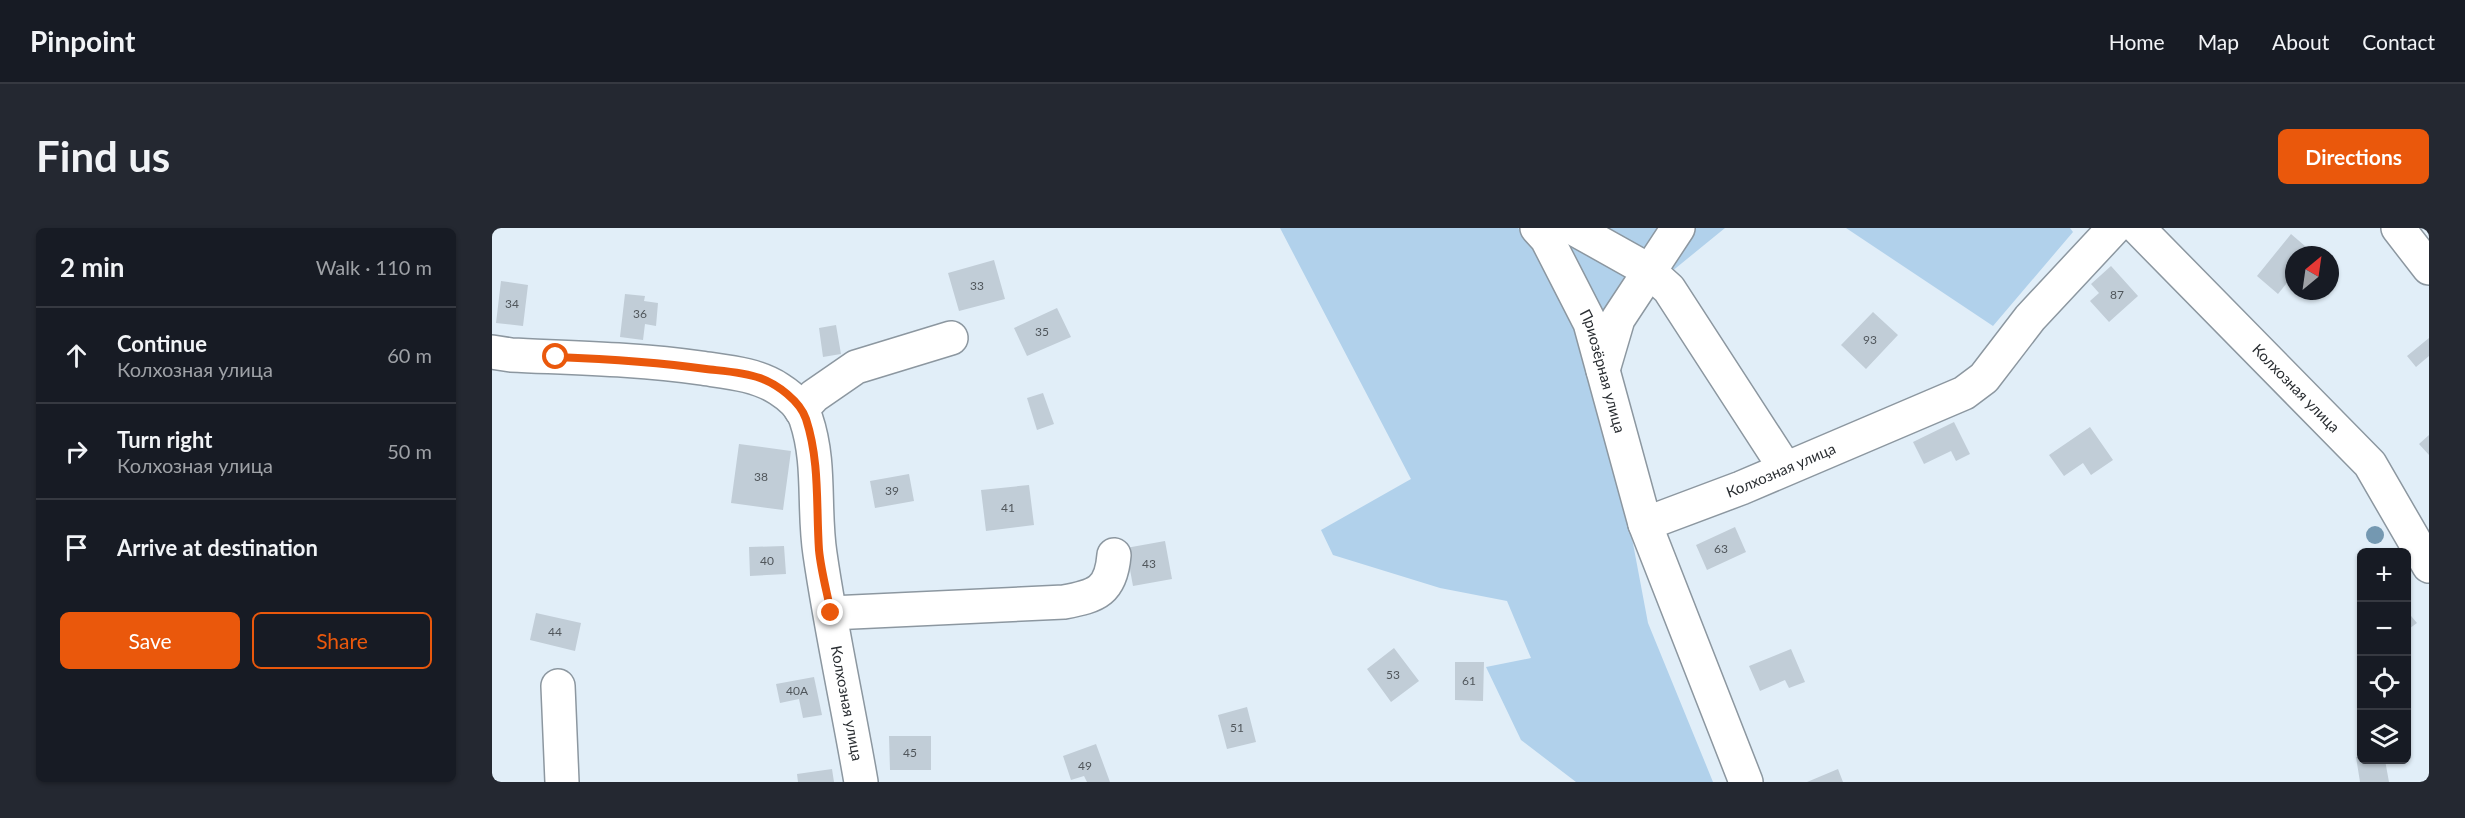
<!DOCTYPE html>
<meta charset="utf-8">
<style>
:root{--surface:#171b24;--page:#242831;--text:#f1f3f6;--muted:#9ea1a6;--line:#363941;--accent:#ea580c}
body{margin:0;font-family:Lato,sans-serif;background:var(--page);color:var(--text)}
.controls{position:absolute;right:18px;bottom:18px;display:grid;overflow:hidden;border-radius:9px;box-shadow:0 2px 4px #0004}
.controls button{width:54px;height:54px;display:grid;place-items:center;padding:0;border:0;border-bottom:2px solid var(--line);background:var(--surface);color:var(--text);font:30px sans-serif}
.compass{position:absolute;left:1793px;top:18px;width:54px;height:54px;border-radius:50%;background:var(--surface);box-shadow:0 2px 4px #0004;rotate:29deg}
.stop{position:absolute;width:18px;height:18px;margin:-14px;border:4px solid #ea580c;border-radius:50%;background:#fff}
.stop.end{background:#ea580c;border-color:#fff;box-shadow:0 2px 6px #0008}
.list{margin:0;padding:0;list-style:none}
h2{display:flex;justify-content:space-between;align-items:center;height:78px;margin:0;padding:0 24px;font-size:26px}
h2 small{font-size:20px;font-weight:400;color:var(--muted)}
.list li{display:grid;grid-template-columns:39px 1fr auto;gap:18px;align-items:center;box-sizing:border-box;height:96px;padding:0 24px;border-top:2px solid var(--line)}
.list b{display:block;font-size:22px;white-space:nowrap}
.list p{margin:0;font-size:20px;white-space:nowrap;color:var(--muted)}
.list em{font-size:20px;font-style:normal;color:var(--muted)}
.actions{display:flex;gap:12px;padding:18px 24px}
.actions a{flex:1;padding:14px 0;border:2px solid var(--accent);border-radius:9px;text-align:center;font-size:21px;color:var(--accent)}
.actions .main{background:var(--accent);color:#fff}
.icon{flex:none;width:33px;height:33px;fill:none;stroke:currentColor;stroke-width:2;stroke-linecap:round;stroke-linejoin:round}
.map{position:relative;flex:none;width:1937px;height:554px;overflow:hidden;border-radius:9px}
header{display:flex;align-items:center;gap:36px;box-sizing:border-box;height:84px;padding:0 30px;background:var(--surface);border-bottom:2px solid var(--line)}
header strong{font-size:28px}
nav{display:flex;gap:33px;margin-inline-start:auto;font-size:21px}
.intro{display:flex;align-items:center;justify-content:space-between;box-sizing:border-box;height:144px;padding:0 36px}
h1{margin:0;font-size:42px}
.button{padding:15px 27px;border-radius:9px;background:var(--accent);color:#fff;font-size:21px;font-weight:700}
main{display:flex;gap:36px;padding:0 36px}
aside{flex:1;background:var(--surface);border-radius:9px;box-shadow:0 2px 4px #0004}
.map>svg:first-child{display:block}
.green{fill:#b1d1eb}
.building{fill:#c1cdd7}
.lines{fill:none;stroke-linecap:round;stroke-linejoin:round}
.minor-casing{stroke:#8c97a0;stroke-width:36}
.minor{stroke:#fff;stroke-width:33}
.tree{fill:#7498b1}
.route{stroke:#ea580c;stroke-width:8}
.labels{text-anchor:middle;stroke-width:4.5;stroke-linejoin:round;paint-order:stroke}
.number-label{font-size:12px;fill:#50565b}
.street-label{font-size:15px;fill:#2a2e32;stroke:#f5fafe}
</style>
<header>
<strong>Pinpoint</strong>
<nav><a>Home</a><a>Map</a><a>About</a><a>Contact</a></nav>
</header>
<div class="intro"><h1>Find us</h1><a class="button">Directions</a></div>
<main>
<aside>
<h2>2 min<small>Walk · 110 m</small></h2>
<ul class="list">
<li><svg class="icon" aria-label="ahead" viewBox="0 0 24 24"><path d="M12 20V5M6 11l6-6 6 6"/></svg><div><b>Continue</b><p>Колхозная улица</p></div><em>60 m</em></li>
<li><svg class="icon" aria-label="right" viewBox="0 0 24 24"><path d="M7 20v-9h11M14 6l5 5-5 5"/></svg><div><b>Turn right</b><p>Колхозная улица</p></div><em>50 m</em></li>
<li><svg class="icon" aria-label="arrive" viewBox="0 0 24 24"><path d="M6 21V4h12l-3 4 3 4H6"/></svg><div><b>Arrive at destination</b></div></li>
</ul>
<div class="actions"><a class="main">Save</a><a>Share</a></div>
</aside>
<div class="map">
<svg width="1937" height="554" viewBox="0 0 1937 554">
<rect width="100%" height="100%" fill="#e1eef8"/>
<!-- green -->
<path class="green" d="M788,0H1026L1039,14L1096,124L1133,273L1156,395L1221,554H1084L1029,512L994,439L1039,430L1015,373L948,360L841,327L829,302L919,251Z
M1064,0H1233L1114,97Z
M1354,0H1578L1581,4L1501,98Z"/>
<!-- building -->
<path class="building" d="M1799,6L1820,24L1818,27H1802V46L1786,66L1765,48Z
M502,32L513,71L467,83L456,45Z
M1619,38L1646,68L1617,94L1598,73L1607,65L1599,56Z
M9,53L36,57L31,98L4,95Z
M133,66L153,68L152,73L166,75L164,98L153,96L151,112L128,109Z
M565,80L579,109L535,128L522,100Z
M1381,84L1406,107L1374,141L1349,117Z
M344,97L349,126L331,129L327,100Z
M1937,110V128L1924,139L1915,128Z
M551,165L562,196L545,202L535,170Z
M1462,194L1478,226L1464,233L1459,223L1432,236L1421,214Z
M1598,199L1621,232L1599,247L1591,235L1572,248L1557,227Z
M1937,207V227L1927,216Z
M247,216L299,223L291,282L239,275Z
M417,246L422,273L383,280L378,253Z
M537,257L542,297L494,303L489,262Z
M1243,299L1254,324L1215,342L1204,317Z
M673,313L680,351L641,358L634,320Z
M292,318L294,346L258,348L257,319Z
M1914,382L1925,395L1914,403Z
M44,385L89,395L83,423L38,412Z
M902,420L927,453L899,474L875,441Z
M1299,421L1313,454L1297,460L1293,452L1268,463L1257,438Z
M963,434H992L991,473L963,472Z
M322,449L330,487L311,490L307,471L288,475L284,456Z
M755,479L764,514L735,521L726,487Z
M397,508H439V542H398Z
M604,516L618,554H595L592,548L579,552L571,528Z
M1870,528V532H1893L1897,554H1868L1864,529Z
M340,541L342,554H306L305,546Z
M1346,541L1351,554H1315Z"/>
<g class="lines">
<!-- minor casing -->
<g class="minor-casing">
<g id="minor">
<path id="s1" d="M1045,0L1055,11L1098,95L1153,296L1254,554"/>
<path d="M1081,0L1156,42L1177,61L1293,240"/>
<path id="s2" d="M1646,0L1878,236L1937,338"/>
<path d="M1906,0L1937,40"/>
<path id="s3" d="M0,124L19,127C83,130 146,131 209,140C236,144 264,146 287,161C298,168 310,179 314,191C329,235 321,281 328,326C339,402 356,478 369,554"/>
<path d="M1111,142L1126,91L1186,0"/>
<path d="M309,182L322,168L364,139L459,110"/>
<path id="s4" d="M1153,296L1249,260L1472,165L1492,150L1538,90L1622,0"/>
<path d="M339,385L572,374C605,368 619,363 622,327"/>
<path d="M66,458L70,554"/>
</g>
</g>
<!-- minor -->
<use href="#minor" class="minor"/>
</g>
<!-- trees -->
<circle class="tree" cx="1883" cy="307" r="9"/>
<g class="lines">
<!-- route -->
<path class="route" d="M64,129C115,131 164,134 214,141C231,143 251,144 268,150C285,156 308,173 314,191C328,234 324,278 327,322C329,343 335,364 339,385"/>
</g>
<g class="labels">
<!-- number labels -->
<g class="number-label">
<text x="485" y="62">33</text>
<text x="1625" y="71">87</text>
<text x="20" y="80">34</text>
<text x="148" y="90">36</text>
<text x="550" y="108">35</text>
<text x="1378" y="116">93</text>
<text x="269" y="253">38</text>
<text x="400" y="267">39</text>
<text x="516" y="284">41</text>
<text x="1229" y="325">63</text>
<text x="275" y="337">40</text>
<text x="657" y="340">43</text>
<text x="63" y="408">44</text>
<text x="901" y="451">53</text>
<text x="977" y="457">61</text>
<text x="305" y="467">40А</text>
<text x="745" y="504">51</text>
<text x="418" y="529">45</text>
<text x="593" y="542">49</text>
</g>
<!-- street labels -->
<g class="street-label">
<text dy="5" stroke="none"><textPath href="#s1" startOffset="159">Приозёрная улица</textPath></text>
<text dy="5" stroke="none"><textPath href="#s2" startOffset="225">Колхозная улица</textPath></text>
<text dy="5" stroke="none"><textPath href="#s4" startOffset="146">Колхозная улица</textPath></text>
<text dy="5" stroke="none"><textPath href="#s3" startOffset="620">Колхозная улица</textPath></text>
</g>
</g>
</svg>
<div class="controls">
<button>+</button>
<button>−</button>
<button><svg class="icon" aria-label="locate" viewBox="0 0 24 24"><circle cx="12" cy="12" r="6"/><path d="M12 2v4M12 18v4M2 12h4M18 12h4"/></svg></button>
<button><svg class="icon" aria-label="layers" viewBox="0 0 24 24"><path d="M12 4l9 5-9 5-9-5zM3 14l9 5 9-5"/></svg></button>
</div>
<svg class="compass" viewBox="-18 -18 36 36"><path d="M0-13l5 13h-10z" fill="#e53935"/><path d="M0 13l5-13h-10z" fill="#9ea1a6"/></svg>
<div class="stop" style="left:64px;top:129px"></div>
<div class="stop end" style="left:339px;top:385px"></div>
</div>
</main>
